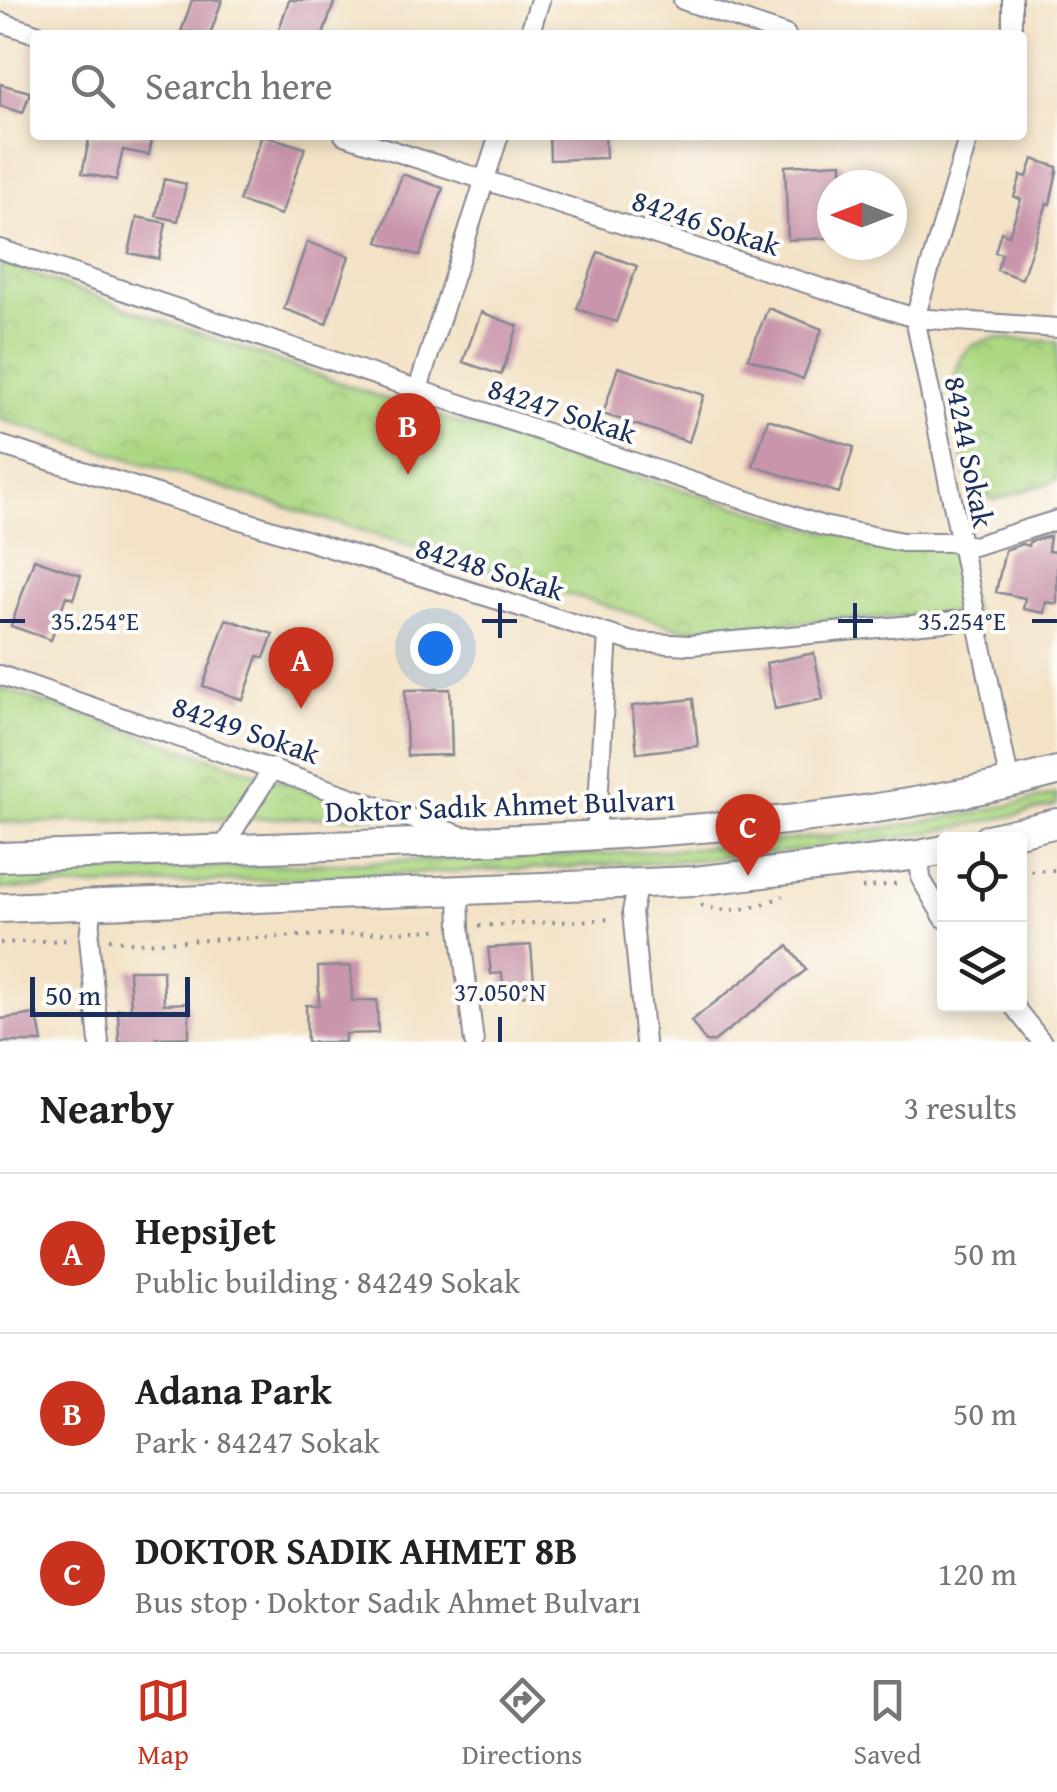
<!DOCTYPE html>
<meta charset="utf-8">
<style>
:root{--surface:#fff;--page:#f2f2f2;--text:#222;--muted:#767676;--line:#e0e0e0;--accent:#c8321e}
body{margin:0;font-family:"Gentium Book Plus",serif;background:var(--page);color:var(--text)}
.controls{position:absolute;right:30px;bottom:30px;display:grid;overflow:hidden;border-radius:10px;box-shadow:0 5px 15px #0003}
.controls button{width:90px;height:90px;display:grid;place-items:center;padding:0;border:0;border-bottom:2px solid var(--line);background:var(--surface);color:var(--text);font:50px sans-serif}
.compass{position:absolute;left:817px;top:170px;width:90px;height:90px;border-radius:50%;background:var(--surface);box-shadow:0 5px 15px #0003;rotate:270deg}
.scale{position:absolute;left:30px;bottom:25px;width:160px;box-sizing:border-box;padding-left:10px;border:5px solid #1b2f5e;border-top:0;font-size:28px;line-height:35px;white-space:nowrap;color:#1b2f5e;-webkit-text-stroke:8px #fdfcf7;paint-order:stroke}
.you{position:absolute;left:435px;top:648px;width:35px;height:35px;margin:-25px;border:8px solid #fff;border-radius:50%;background:#1a73e8;box-shadow:0 0 0 15px #1a73e833}
.badge{display:grid;place-items:center;width:65px;height:65px;border-radius:50%;background:var(--accent);color:#fff;font-size:32px;font-weight:700}
.pin{position:absolute;translate:-50% -82px;filter:drop-shadow(0 2px 5px #0008)}
.pin::after{content:'';position:absolute;top:52px;width:35px;height:30px;background:inherit;clip-path:polygon(0 0,100% 0,50% 100%)}
.list{margin:0;padding:0;list-style:none}
h2{display:flex;justify-content:space-between;align-items:center;height:130px;margin:0;padding:0 40px;font-size:42px}
h2 small{font-size:32px;font-weight:400;color:var(--muted)}
.list li{display:grid;grid-template-columns:65px 1fr auto;gap:30px;align-items:center;box-sizing:border-box;height:160px;padding:0 40px;border-top:2px solid var(--line)}
.list b{display:block;font-size:38px;white-space:nowrap}
.list p{margin:0;font-size:32px;white-space:nowrap;color:var(--muted)}
.list em{font-size:32px;font-style:normal;color:var(--muted)}
.icon{flex:none;width:55px;height:55px;fill:none;stroke:currentColor;stroke-width:2;stroke-linecap:round;stroke-linejoin:round}
.map{position:relative;flex:none;width:1057px;height:1042px;overflow:hidden}
.search{position:absolute;background:var(--surface);box-shadow:0 5px 15px #0003;left:30px;right:30px;top:30px;height:110px;display:flex;align-items:center;gap:25px;box-sizing:border-box;padding:0 35px;border-radius:10px;color:var(--muted);font-size:38px}
.sheet{height:610px;background:var(--surface)}
nav{display:flex;justify-content:space-around;align-items:center;box-sizing:border-box;height:140px;border-top:2px solid var(--line);background:var(--surface);font-size:28px;color:var(--muted)}
nav a{display:grid;justify-items:center;gap:5px}
nav .on{color:var(--accent)}
.map>svg:first-child{display:block}
.grass{fill:url(#grass-tufts);stroke:#648470;stroke-width:2.5}
.park{fill:url(#park-crowns);stroke:#648470;stroke-width:2.5}
.building{fill:#c995ac}
.lines{fill:none;stroke-linecap:round;stroke-linejoin:round}
.minor-casing{stroke:#878892;stroke-width:22}
.primary-casing{stroke:#878892;stroke-width:32}
.path{stroke:#878892;stroke-width:4;stroke-dasharray:2.5 8;stroke-linecap:butt}
.minor{stroke:#fff;stroke-width:18}
.primary{stroke:#fff;stroke-width:28}
.ticks{fill:none;stroke:#1b2f5e;stroke-width:4}
.labels{text-anchor:middle;stroke-width:8;stroke-linejoin:round;paint-order:stroke}
.street-label{font-size:30px;fill:#1b2f5e;stroke:#fdfcf7}
.ticks-label{font-size:25px;text-anchor:middle;fill:#1b2f5e;stroke:#fdfcf7;stroke-width:8;stroke-linejoin:round;paint-order:stroke}
</style>
<div class="map">
<svg width="1057" height="1042" viewBox="0 0 1057 1042">
<defs>
<pattern id="grass-tufts" width="24" height="20" patternUnits="userSpaceOnUse" patternTransform="scale(2.5)"><rect width="24" height="20" fill="#add883"/><path d="M3 7l-1-3M5 7V3M7 7l1-3M15 17l-1-3M17 17v-4M19 17l1-3" fill="none" stroke="#94ba74"/></pattern>
<pattern id="park-crowns" width="20" height="18" patternUnits="userSpaceOnUse" patternTransform="scale(2.5)"><rect width="20" height="18" fill="#add883"/><path d="M2 6a3 3 0 1 1 6 0M12 15a3 3 0 1 1 6 0" fill="none" stroke="#94ba74"/></pattern>
</defs>
<rect width="100%" height="100%" fill="#fdfcf7"/>
<filter id="ink" filterUnits="userSpaceOnUse"><feTurbulence type="fractalNoise" baseFrequency=".01" numOctaves="2"/><feDisplacementMap in="SourceGraphic" scale="20" xChannelSelector="R" yChannelSelector="G"/><feConvolveMatrix kernelMatrix="1 2 1 2 8 2 1 2 1" color-interpolation-filters="sRGB"/></filter>
<filter id="wash" filterUnits="userSpaceOnUse"><feTurbulence type="fractalNoise" baseFrequency=".0048" numOctaves="4" result="noise"/><feDisplacementMap in="SourceGraphic" scale="40" xChannelSelector="R" yChannelSelector="G"/><feGaussianBlur stdDeviation="2.25" result="paint"/><feColorMatrix in="noise" values="0 0 0 0 0 0 0 0 0 0 0 0 0 0 0 0 0 1.4 0 .05"/><feComposite in="paint" operator="in"/></filter>
<g filter="url(#wash)">
<rect width="100%" height="100%" fill="#f3e2c6"/>
<!-- grass -->
<path class="grass" d="M1057,794V805C858,856 652,865 447,872C298,878 149,885 0,889V875C142,870 283,865 425,860C636,854 851,846 1057,794Z"/>
<!-- park -->
<path class="park" d="M0,263L428,414L821,531L956,547L974,612L682,629L0,419Z
M994,338L1057,342V480L994,500L968,480C962,446 938,372 971,347C977,342 988,340 994,338Z
M0,688L387,816L0,823Z"/>
<g id="blocks">
<!-- building -->
<path class="building" d="M192,0H222L210,35L181,32Z
M289,0H335L323,35H277Z
M0,84L30,92L23,113L0,106Z
M90,135H153L149,155L123,150L116,180L82,173Z
M262,135L305,148L281,215L239,201Z
M549,135H605L606,158L550,160Z
M1033,159L1057,167V171L1050,204L1047,203L1022,279L997,270L1002,254L995,252L1001,232L1009,235L1021,199L1014,197L1021,175L1027,177Z
M842,163V185H832V238L788,240L785,166Z
M402,174L443,188L420,256L378,242Z
M164,179L186,184L178,221L156,216Z
M137,217L166,223L159,259L129,253Z
M307,242L349,256L326,324L284,309Z
M598,252L637,266L616,322L577,309Z
M768,308L822,329L803,379L748,358Z
M481,312L518,326L501,375L463,362Z
M618,367L704,395L689,442L603,414Z
M768,419L854,447L839,493L753,466Z
M1050,536L1048,551L1057,552V604L1046,602L1044,613L1023,609L1025,598L996,592L1005,550L1022,544L1028,546L1029,542Z
M34,559L81,575L73,599L66,596L51,640L11,626Z
M226,619L273,634L264,658L258,656L243,700L203,686Z
M814,653L823,699L775,709L766,663Z
M450,689L452,755L407,756L405,690Z
M693,699L698,746L637,753L632,706Z
M531,945L535,994L504,997L502,973L491,974L488,948Z
M788,946L806,970L713,1042H706L691,1021Z
M351,966L352,1001L377,1000L378,1033L345,1034V1042H307L306,1005H319L318,967Z
M129,970H163L164,1004L189,1003V1037L156,1038L157,1042H119L118,1009H131Z
M37,1014L42,1042H0V1019Z"/>
</g>
</g>
<g filter="url(#ink)">
<use href="#blocks" fill-opacity="0" stroke="#878892" stroke-width="2.5"/>
<g class="lines">
<!-- minor casing -->
<g class="minor-casing">
<path id="minor" d="M683,0L786,35
M1012,0V35
M0,22L39,35
M529,35L540,0
M344,135L915,318L1057,328
M969,135L915,318L1010,784
M0,249L823,526L902,542H949L974,546L1057,520
M417,392L499,135
M0,445L633,642L690,645L978,619
M0,675L462,836
M596,837L608,634
M221,850L273,768
M919,855L921,879L944,918
M638,882L632,912L645,1042
M459,889L460,929L474,1042
M93,904L89,938L99,1042
M1012,1004L1042,1042"/>
</g>
<!-- primary casing -->
<g class="primary-casing">
<path id="primary" d="M988,839L1057,823
M0,857C149,852 298,847 448,842C652,834 858,824 1057,771
M0,908L695,881L919,855L944,850"/>
</g>
<!-- path -->
<path class="path" d="M1020,871L1057,870
M862,888L902,883
M701,905C728,915 757,908 783,896
M479,926L614,919
M109,939L137,943L439,930
M0,943L70,940"/>
<!-- minor -->
<use href="#minor" class="minor"/>
<!-- primary -->
<use href="#primary" class="primary"/>
</g>
</g>
<!-- ticks -->
<path class="ticks" d="M500,603V638M855,603V638M0,621H25M482,621H517M838,621H873M1032,621H1057M500,1017V1042"/>
<g class="labels">
<!-- street labels -->
<g class="street-label">
<text transform="translate(706 223) rotate(18)" y="10">84246 Sokak</text>
<text transform="translate(562 411) rotate(18)" y="10">84247 Sokak</text>
<text transform="translate(969 452) rotate(79)" y="10">84244 Sokak</text>
<text transform="translate(490 569) rotate(17)" y="10">84248 Sokak</text>
<text transform="translate(246 730) rotate(19)" y="10">84249 Sokak</text>
<text transform="translate(500 806) rotate(-2)" y="10">Doktor Sadık Ahmet Bulvarı</text>
</g>
</g>
<g class="ticks-label">
<text x="962" y="630">35.254°E</text>
<text x="95" y="630">35.254°E</text>
<text x="500" y="1001">37.050°N</text>
</g>
</svg>
<div class="controls">
<button><svg class="icon" aria-label="locate" viewBox="0 0 24 24"><circle cx="12" cy="12" r="6"/><path d="M12 2v4M12 18v4M2 12h4M18 12h4"/></svg></button>
<button><svg class="icon" aria-label="layers" viewBox="0 0 24 24"><path d="M12 4l9 5-9 5-9-5zM3 14l9 5 9-5"/></svg></button>
</div>
<svg class="compass" viewBox="-18 -18 36 36"><path d="M0-13l5 13h-10z" fill="#e53935"/><path d="M0 13l5-13h-10z" fill="#767676"/></svg>
<div class="scale">50 m</div>
<div class="you"></div>
<div class="pin badge" style="left:301px;top:709px">A</div>
<div class="pin badge" style="left:408px;top:475px">B</div>
<div class="pin badge" style="left:748px;top:876px">C</div>
<div class="search"><svg class="icon" aria-label="search" viewBox="0 0 24 24"><circle cx="10" cy="10" r="6"/><path d="M15 15l6 6"/></svg>Search here</div>
</div>
<section class="sheet">
<h2>Nearby<small>3 results</small></h2>
<ul class="list">
<li><span class="badge">A</span><div><b>HepsiJet</b><p>Public building · 84249 Sokak</p></div><em>50 m</em></li>
<li><span class="badge">B</span><div><b>Adana Park</b><p>Park · 84247 Sokak</p></div><em>50 m</em></li>
<li><span class="badge">C</span><div><b>DOKTOR SADIK AHMET 8B</b><p>Bus stop · Doktor Sadık Ahmet Bulvarı</p></div><em>120 m</em></li>
</ul>
</section>
<nav>
<a class="on"><svg class="icon" aria-label="map" viewBox="0 0 24 24"><path d="M3 6l6-2 6 2 6-2v14l-6 2-6-2-6 2zM9 4v14M15 6v14"/></svg>Map</a>
<a><svg class="icon" aria-label="directions" viewBox="0 0 24 24"><path d="M12 3l9 9-9 9-9-9zM9 14v-3h6M13 9l2 2-2 2"/></svg>Directions</a>
<a><svg class="icon" aria-label="saved" viewBox="0 0 24 24"><path d="M7 4h10v16l-5-4-5 4z"/></svg>Saved</a>
</nav>
